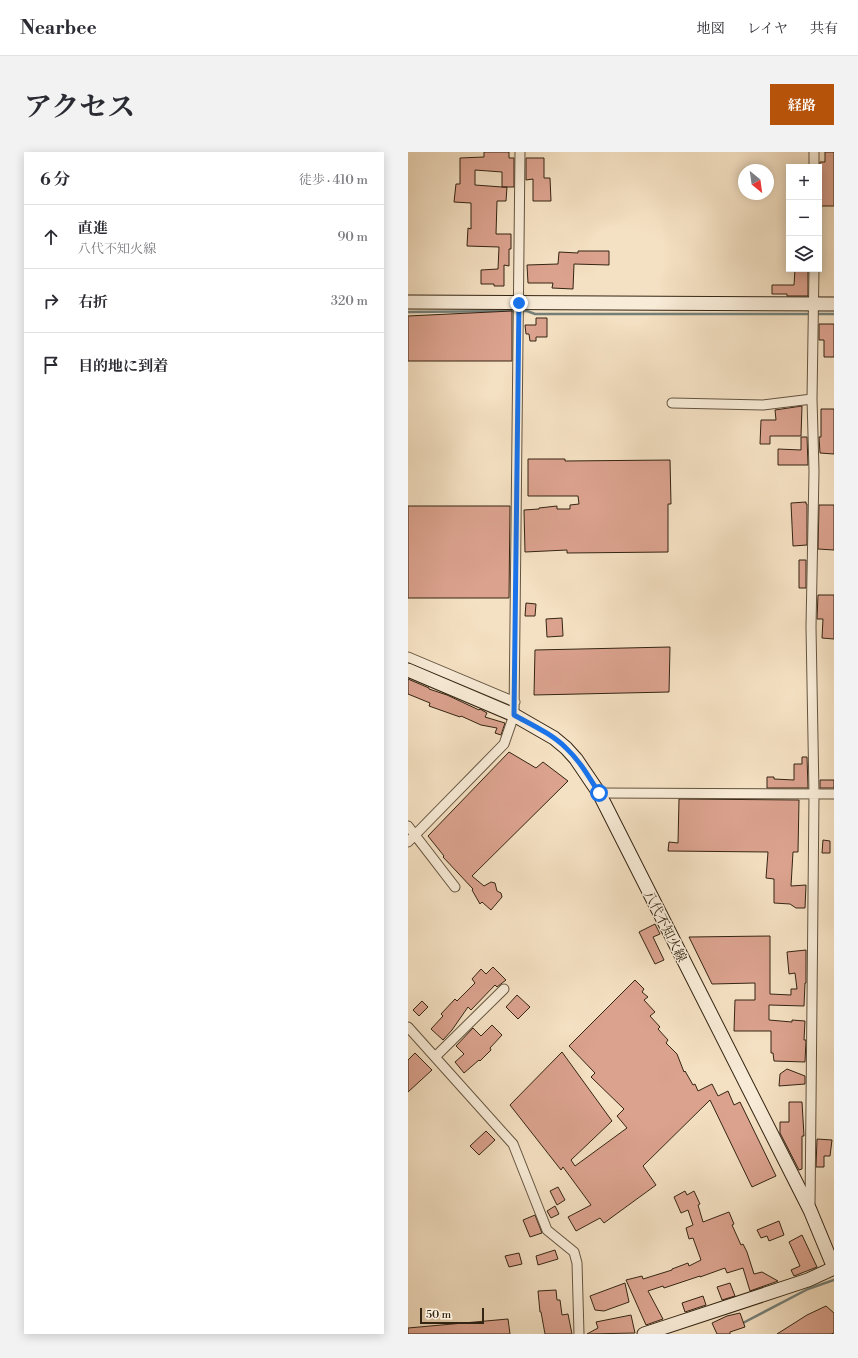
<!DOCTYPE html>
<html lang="ja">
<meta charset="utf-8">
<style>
:root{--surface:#fff;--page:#f2f2f3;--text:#2b2b33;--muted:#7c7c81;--line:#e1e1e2;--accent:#b45309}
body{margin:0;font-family:"Libre Bodoni","Noto Serif JP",serif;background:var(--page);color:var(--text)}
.controls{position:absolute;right:12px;top:12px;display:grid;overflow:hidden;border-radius:0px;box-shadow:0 2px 10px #0003}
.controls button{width:36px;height:36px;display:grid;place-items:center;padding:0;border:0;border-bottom:1px solid var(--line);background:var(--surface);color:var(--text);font:20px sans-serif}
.compass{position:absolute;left:330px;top:12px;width:36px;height:36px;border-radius:50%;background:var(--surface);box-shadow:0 2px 10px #0003;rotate:151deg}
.scale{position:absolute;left:12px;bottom:10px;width:64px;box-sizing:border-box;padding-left:4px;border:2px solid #342513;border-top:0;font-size:11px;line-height:14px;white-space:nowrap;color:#342513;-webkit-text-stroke:3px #f8ebd7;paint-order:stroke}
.stop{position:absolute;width:12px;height:12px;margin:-9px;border:3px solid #1a73e8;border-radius:50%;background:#fff}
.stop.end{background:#1a73e8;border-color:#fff;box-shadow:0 1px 4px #0008}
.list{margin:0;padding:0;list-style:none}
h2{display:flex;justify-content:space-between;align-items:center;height:52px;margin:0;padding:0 16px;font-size:17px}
h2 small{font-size:13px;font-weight:400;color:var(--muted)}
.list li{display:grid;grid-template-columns:26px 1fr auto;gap:12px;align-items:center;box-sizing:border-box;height:64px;padding:0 16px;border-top:1px solid var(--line)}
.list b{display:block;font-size:15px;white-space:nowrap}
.list p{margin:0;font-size:13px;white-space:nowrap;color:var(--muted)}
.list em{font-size:13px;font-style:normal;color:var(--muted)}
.icon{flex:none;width:22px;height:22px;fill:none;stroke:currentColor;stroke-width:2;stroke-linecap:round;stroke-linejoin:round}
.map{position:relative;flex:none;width:426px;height:1182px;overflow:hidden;border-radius:0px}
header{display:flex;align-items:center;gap:24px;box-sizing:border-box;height:56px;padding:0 20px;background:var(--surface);border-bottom:1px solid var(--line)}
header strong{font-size:19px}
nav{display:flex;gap:22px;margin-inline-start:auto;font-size:14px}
.intro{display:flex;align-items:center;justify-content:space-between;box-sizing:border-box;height:96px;padding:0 24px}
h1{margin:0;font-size:28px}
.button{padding:10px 18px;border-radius:0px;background:var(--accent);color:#fff;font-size:14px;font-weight:700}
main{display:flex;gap:24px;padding:0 24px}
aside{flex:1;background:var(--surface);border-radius:0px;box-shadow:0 2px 10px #0003}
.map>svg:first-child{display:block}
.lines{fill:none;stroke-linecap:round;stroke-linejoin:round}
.stream{stroke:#747f78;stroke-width:2.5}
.building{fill:#dba28e;stroke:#342513;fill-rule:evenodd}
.street-casing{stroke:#64543f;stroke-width:11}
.secondary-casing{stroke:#342513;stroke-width:15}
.street{stroke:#f8ebd7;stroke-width:9}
.secondary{stroke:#f8ebd7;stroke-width:13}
.route{stroke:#1a73e8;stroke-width:5}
.labels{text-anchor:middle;stroke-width:3;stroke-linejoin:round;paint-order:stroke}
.street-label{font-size:13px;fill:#342513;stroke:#f8ebd7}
</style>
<header>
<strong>Nearbee</strong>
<nav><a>地図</a><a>レイヤ</a><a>共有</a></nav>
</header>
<div class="intro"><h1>アクセス</h1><a class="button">経路</a></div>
<main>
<aside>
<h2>6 分<small>徒歩 · 410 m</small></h2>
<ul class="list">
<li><svg class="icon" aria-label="ahead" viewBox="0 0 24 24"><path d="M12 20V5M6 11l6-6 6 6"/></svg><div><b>直進</b><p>八代不知火線</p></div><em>90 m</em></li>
<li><svg class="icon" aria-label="right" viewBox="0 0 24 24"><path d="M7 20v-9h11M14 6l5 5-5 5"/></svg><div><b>右折</b></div><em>320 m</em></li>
<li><svg class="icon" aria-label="arrive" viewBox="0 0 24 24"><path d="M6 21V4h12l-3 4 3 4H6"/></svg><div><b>目的地に到着</b></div></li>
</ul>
</aside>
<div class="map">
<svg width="426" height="1182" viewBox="0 0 426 1182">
<rect width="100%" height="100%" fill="#f4e0c2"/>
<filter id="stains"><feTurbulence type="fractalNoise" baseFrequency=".005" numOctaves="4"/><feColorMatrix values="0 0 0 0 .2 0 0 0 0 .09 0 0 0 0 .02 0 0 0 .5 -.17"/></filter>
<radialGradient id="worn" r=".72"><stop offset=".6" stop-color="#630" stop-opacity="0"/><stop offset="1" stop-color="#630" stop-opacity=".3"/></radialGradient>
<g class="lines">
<!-- stream -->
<path class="stream" d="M113,159H119L127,162H426
M0,160L108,159
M333,1172L400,1137L426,1128"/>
</g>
<!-- building -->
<path class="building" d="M76,0H101V6H106V35H94H99L98,49H89L88,82H103V97H101V114L96,113V134H86V132H73V118L90,117L91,95L59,94L60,76L63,77V51L46,50L48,32H52V6L76,5ZM67,18L94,20V35L67,33Z
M417,0H426V54H411V18L412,10H417Z
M118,6H136V26H142L143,49H125V27L118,28Z
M170,99H201V113L166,112L165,137L144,136L145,131H120L119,113L150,112L151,100L170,101Z
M387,117H400V144H379V142H364V133H386Z
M104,159V209H0V164Z
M128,166H139V185H128V189H122L121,182H118L117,173H128Z
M411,172H426V205H416V188H411Z
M394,254L393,284H362V292H352L353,268H368L367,258Z
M413,257H426V302L412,301L411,285H413Z
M393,285H399L400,313H370V297L393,298Z
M120,307H157V309L262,308L263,352H260V400L159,401V398L117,400L116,358L131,357V356L149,354V357H162V353L171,352L170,344H120Z
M398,350V352H399V393L385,394L383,351Z
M411,353H426V398L410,397Z
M0,354H102L101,446H0Z
M391,408H398V436H391Z
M410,443H426V487L414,486L415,467H409Z
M118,451L128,452L127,464H117Z
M154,466L155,484L139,485L138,467Z
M262,495L261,540L126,543L127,498Z
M0,527L21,536V537L39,543L71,558L72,557L79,561L77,565L97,571L93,583L87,581L89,576L73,573L53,564L52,565L21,554L22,551L0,542Z
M101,600L128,616L135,610L160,629L64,724L76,734L83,730L87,731L89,739L93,741L94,745L83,758L74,750L72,752L64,738L65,737L35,705L36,704L20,684Z
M394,605H399L400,636H359V625H366V627L386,628V612H394Z
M412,628H426V636H412Z
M271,647L391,648L390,700H385L383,734L398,733L397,756H388L382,752L366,751V727L358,726L360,700L260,699L261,690L270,691Z
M415,688L422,689V701H414Z
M247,772L252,782L245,785L256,808L247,812L231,780Z
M362,784V842L383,843V837H389L387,821L381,822L379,800L398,798V831H397L396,854L361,853V868L384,870V868L397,869L396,888H398L397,910L366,909L365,901H363V879H326L327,848H347V831L304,832L281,785Z
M85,815L98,828L89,835L87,833L63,858L60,855L44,878L35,888L23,877L35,864L33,862L47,847L49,849L67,831L64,827L73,817L78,822Z
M227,828L236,837L234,840L240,845L236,848L247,860L242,864L252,875L250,877L260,888L258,891L269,902L276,920L277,919L285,933L287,932L290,939L304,932L310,944L320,939L326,953L332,950L368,1024L344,1035L302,948L235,1014L248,1033L196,1071L192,1066L168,1079L160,1065L183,1053L155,1015L153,1018L102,953L154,900L204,969L163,1008L167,1014L219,976L209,964L216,957L183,925L187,921L161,894Z
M109,843L122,855L110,867L98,855Z
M14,849L20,855L11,864L5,858Z
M84,873L94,883L82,896L83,898L72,909L71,908L56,921L47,910L56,902L48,894L65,876L73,884Z
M7,901L24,918L0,940V908Z
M379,917L397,924V932L371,934L372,922Z
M381,950H394L396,984H394V1017L391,1018L372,981V970H381Z
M78,979L87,988L71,1003L62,994Z
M409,987L424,988L422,1004H416V1015H408Z
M150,1035L157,1048L149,1053L142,1039Z
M277,1039L279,1043L286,1039L292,1052L290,1053L295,1070L321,1060L326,1072L324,1073L333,1093L335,1092L339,1100L346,1122L354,1120L370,1129L342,1139L335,1116L319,1121L317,1116L292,1125V1124L256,1136L255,1134L240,1139L255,1167L238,1173L218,1128L234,1124L235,1127L264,1118V1117L280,1111L281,1114L293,1108L285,1086L281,1087L278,1076L285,1073L280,1058L273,1061L266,1045Z
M147,1054L151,1062L143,1066L139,1059Z
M127,1063L134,1081L122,1085L115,1068Z
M371,1069L376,1083L361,1089L359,1084L353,1086L349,1078Z
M394,1083L409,1115L386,1124L383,1118L392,1114L381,1090Z
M147,1098L150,1107L130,1113L128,1104Z
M111,1101L114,1112L101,1115L97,1104Z
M217,1131L221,1150L196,1159L187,1158L182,1144Z
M322,1131L327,1144L314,1148L309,1135Z
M148,1138L149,1148H152L154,1163L160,1162L164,1182H137L133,1160H132L130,1139Z
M295,1144L298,1153L277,1160L274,1151Z
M418,1154L426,1161V1181L423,1182H369L399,1163Z
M332,1161L337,1175L322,1180V1182H309L304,1171L319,1164Z
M223,1163L227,1181L179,1182L190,1176L188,1170Z
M100,1167L102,1182H0V1176Z"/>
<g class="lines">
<!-- street casing -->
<g class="street-casing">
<path id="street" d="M406,15V0
M264,251L355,253L404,247
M0,505L107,550
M191,641L426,642
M0,674L47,735
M0,690L96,592L106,563L112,0
M0,875L105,992L139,1078L166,1100L169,1111L171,1182
M27,905L96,837
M402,1055L406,642L403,475L406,319L404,247L406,117"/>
</g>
<!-- secondary casing -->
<g class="secondary-casing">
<path id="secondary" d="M0,150L426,152
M0,518L106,563L146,586L158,596L168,607L191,641L402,1058L426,1116
M236,1182L400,1128L426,1116"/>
</g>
<!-- street -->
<use href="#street" class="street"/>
<!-- secondary -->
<use href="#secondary" class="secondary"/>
</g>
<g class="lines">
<!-- route -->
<path class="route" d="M111,151L106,563C124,573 144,582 158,596C172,609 181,625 191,641"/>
</g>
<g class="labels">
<!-- street labels -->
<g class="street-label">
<text transform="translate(258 774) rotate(63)" y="5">八代不知火線</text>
</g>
</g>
<rect width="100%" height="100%" filter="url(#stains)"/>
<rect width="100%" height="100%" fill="url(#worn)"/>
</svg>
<div class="controls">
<button>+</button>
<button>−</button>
<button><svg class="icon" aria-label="layers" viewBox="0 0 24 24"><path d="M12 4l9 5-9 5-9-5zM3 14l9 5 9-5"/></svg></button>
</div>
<svg class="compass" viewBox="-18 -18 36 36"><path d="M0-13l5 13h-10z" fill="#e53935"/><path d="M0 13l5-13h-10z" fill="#7c7c81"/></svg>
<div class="scale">50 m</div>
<div class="stop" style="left:191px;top:641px"></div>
<div class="stop end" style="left:111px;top:151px"></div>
</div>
</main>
